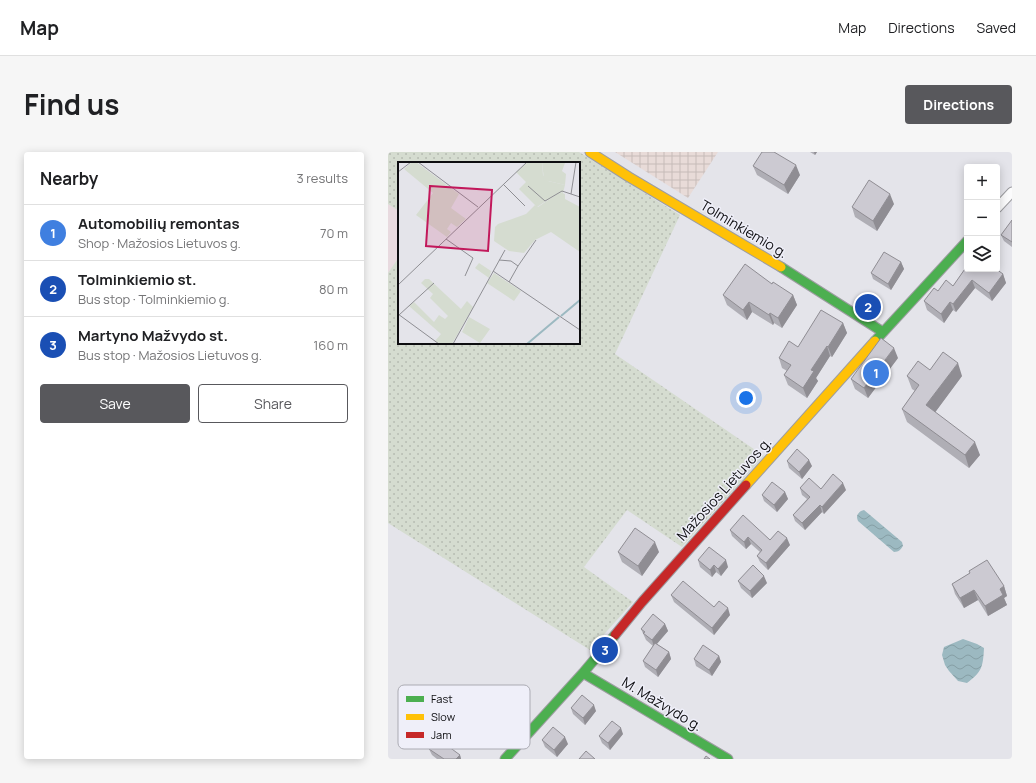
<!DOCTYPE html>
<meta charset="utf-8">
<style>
:root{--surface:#fff;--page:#f6f6f6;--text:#202124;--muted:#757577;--line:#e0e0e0;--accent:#58585c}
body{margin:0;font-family:Manrope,sans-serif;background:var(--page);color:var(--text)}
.controls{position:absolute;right:12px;top:12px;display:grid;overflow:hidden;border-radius:4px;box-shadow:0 2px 10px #0003}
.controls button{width:36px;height:36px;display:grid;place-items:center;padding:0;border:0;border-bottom:1px solid var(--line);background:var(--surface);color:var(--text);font:20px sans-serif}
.you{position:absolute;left:358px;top:246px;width:14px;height:14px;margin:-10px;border:3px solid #fff;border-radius:50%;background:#1a73e8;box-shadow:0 0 0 6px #1a73e833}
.badge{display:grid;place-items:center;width:26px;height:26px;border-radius:50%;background:var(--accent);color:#fff;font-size:13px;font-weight:700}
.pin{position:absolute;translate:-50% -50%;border:2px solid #fff;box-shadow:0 1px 4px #0006}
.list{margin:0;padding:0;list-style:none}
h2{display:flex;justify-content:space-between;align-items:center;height:52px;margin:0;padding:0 16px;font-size:17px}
h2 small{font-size:13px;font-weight:400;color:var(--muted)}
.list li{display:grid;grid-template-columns:26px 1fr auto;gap:12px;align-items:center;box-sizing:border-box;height:56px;padding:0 16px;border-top:1px solid var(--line)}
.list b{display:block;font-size:15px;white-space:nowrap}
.list p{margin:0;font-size:13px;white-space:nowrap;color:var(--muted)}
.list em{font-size:13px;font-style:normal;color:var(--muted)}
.actions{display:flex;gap:8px;padding:12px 16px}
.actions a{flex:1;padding:9px 0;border:1px solid var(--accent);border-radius:4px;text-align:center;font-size:14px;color:var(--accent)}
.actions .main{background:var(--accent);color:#fff}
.icon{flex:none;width:22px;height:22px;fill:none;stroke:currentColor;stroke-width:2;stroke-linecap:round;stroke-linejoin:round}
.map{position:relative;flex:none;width:624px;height:607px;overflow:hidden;border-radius:4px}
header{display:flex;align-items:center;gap:24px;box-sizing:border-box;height:56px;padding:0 20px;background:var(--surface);border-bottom:1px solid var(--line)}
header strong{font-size:19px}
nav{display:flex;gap:22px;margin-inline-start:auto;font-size:14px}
.intro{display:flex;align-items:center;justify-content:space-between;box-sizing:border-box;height:96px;padding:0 24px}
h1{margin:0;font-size:28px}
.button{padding:10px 18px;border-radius:4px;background:var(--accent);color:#fff;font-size:14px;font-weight:700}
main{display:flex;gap:24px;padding:0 24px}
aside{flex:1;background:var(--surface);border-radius:4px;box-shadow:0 2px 10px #0003}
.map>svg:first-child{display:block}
.commercial{fill:#e8dadf}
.industrial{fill:url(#industrial-grid)}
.grass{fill:url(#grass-dots)}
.water{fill:url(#water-waves)}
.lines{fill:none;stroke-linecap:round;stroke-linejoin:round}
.street-casing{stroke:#9d9da1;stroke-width:11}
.fast-casing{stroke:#9d9da1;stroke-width:11}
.slow-casing{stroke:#9d9da1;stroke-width:11}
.jam-casing{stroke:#9d9da1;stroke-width:11}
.street{stroke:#fbfbfc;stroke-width:9}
.fast{stroke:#4caf50;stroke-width:9}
.slow{stroke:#ffc107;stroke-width:9}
.jam{stroke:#c62828;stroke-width:9}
.wall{fill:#afaeb5}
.shaded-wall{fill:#8f8d93}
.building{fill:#cccad2;stroke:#8f8d93}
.labels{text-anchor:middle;stroke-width:3;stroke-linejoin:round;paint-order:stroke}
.street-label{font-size:14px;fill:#0d0d10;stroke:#efeff9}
.inset-river{fill:none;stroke:#9cb9c1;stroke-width:2}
.inset-road{fill:none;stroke:#8e8e93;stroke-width:1}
.view{fill:#c2185b;fill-opacity:0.15;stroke:#c2185b;stroke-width:2}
.inset-edge{fill:none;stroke:#0d0d10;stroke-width:2}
.key{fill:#efeff9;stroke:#ababb3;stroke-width:1}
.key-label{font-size:11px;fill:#0d0d10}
</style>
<header>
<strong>Map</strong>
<nav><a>Map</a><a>Directions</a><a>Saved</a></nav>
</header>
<div class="intro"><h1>Find us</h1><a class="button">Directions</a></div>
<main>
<aside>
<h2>Nearby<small>3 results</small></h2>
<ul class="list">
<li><span class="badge" style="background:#3f7fe0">1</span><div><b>Automobilių remontas</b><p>Shop · Mažosios Lietuvos g.</p></div><em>70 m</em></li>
<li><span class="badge" style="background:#1a4fb4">2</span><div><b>Tolminkiemio st.</b><p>Bus stop · Tolminkiemio g.</p></div><em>80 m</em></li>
<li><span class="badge" style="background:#1a4fb4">3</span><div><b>Martyno Mažvydo st.</b><p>Bus stop · Mažosios Lietuvos g.</p></div><em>160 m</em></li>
</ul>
<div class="actions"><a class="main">Save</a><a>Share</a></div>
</aside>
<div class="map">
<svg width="624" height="607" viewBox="0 0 624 607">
<defs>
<pattern id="industrial-grid" width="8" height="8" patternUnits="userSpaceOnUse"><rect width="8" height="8" fill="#e8dbd8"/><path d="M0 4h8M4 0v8" fill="none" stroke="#c6bbb8"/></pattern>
<pattern id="grass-dots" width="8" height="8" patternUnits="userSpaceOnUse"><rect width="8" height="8" fill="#d5dcd0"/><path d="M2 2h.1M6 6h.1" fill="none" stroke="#b6bcb2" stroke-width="1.8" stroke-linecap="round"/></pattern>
<pattern id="water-waves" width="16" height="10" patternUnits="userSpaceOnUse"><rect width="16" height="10" fill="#9cb9c1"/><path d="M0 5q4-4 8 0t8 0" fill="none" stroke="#859ea5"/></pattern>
</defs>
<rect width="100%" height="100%" fill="#e4e4ea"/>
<!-- commercial -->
<path class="commercial" d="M0,52L11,59V105L0,121Z"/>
<!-- industrial -->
<path class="industrial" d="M227,0H330L300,46Z"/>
<!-- grass -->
<path class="grass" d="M0,0H191L292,63L227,202L376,304L294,395L239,358L196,415L245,450L202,498L0,371V121L11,105V191H191V11H11V59L0,52Z"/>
<!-- water -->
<path class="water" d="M476,358L514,390L515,394C513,397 511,400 506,400L470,369C468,364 469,362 473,359Z
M575,487L589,492L596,496C595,515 594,520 579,531L570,529L561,519L557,513L554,503L556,495Z"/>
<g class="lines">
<!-- street casing -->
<g class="street-casing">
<path id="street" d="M609,56L624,40"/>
</g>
<!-- fast casing -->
<g class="fast-casing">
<path id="fast" d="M393,115L495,180
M487,189L579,89
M195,521L340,607
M117,607L195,521L227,483"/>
</g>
<!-- slow casing -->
<g class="slow-casing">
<path id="slow" d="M202,0L241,25L393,115
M358,333L487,189"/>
</g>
<!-- jam casing -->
<g class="jam-casing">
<path id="jam" d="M227,483L254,450L358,333"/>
</g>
<!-- street -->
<use href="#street" class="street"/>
<!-- fast -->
<use href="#fast" class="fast"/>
<!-- slow -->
<use href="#slow" class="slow"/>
<!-- jam -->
<use href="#jam" class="jam"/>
</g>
<!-- wall -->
<path class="wall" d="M422,0H429L427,3Z
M365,14L412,23L400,42L369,23Z
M506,52L489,79L467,65L464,55Z
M624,68V95L616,89L613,83Z
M513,110L516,117L503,138L485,127L483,121Z
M579,114L615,122L618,131L604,149L587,136L568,160L565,158L556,171L539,158L536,149L550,139L565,134Z
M384,132L405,143L409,153L394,176L386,171L385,173L364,160L359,168L339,153L335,143Z
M455,171L459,181L444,205L442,204L428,226L430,229L419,246L400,233L396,223L399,219L394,216L391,206Z
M510,206L480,246L467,237L463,227Z
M542,218L574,224L547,260L592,303L581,316L519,270L514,257L527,239L524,237L519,224Z
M399,309L424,314L414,327L401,316Z
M412,336L433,337L458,338L436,362L434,360L417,378L407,369L405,363L419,347L414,343Z
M397,340L400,347L389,360L376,349L374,343Z
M342,378L402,393L380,418L372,410L369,404L372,400L363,392L358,397L344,384Z
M230,400H271L254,424L234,410Z
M310,408L340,415L333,424L328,420L324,425L312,415Z
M581,419L616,434L619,444L616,446L619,453L600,464L590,448L576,456L567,442L564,432L582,421Z
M350,429L379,431L364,446L353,436Z
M283,443L326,455L342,463L326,483L286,450Z
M277,472L280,479L269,492L281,500L283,507L270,525L257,515L255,509L265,494L258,488L253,477Z
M331,504L333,510L324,524L308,514L306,507Z
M183,556L208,559L197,573L185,562Z
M235,582L222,598L214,591L211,584Z
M154,588L180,592L169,605L157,595Z
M41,597L72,603L73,607H49L44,603Z"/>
<!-- shaded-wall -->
<path class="shaded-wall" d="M426,0H429L427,3Z
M408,13L412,23L400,42L396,33Z
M502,42L506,52L489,79L485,69Z
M513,110L516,117L503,138L500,132Z
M615,122L618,131L604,149L601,141Z
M584,128L587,136L568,160L565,152Z
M405,143L409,153L394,176L390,166Z
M361,150L364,160L359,168L355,158Z
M562,150L565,158L556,171L553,162Z
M382,161L386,171L385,173L381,163Z
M455,171L459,181L444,205L440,195Z
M439,194L442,204L428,226L430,229L419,246L415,236L423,218Z
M506,196L510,206L480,246L476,236Z
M570,211L574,224L543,266L538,253Z
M587,290L592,303L581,316L577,303Z
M421,308L424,314L414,327L411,320Z
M455,331L458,338L436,362L434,355Z
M397,340L400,347L389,360L386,353Z
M432,353L434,360L417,378L414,371Z
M360,385L363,392L358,397L356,390Z
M399,386L402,393L380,418L378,411Z
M267,390L271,400L254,424L250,414Z
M338,408L340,415L333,424L330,417Z
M326,413L328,420L324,425L322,418Z
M376,424L379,431L364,446L362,439Z
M616,434L619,444L616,446L619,453L600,464L597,454L612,437Z
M586,438L590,448L576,456L572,446Z
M340,456L342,463L326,483L324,476Z
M277,472L280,479L266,495L264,488Z
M281,500L283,507L270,525L268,518Z
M331,504L333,510L324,524L321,518Z
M206,553L208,559L197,573L195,566Z
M233,576L235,582L222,598L220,591Z
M177,585L180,592L169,605L166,598Z
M72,603L73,607H68Z"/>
<!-- building -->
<path class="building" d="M374,0H386L408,13L396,33L365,14Z
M481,28L502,42L485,69L464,55Z
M624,68V90L613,83Z
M496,100L513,110L500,132L483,121Z
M357,112L384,132L385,130L405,143L390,166L382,161L381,163L361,150L355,158L335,143Z
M579,114V117H608L615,122L601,141L584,128L565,152L562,150L553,162L536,149L546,136L550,139L558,128L565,134Z
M433,158L455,171L440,195L439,194L423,218L426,219L415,236L396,223L403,213L391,206L401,189L410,195Z
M493,186L506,196L476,236L463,227Z
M555,200L570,211L538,253L587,290L577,303L514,257L531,233L519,224L530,209L542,218Z
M409,297L421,308L411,320L399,309Z
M445,322L455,331L434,355L432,353L414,371L405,363L422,345L412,336L421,326L433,337Z
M384,330L397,340L386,353L374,343Z
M355,363L382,388L390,379L399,386L378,411L369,404L374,398L360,385L356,390L342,378Z
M247,376L267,390L250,414L230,400Z
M321,395L338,408L330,417L326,413L322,418L310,408Z
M599,408L616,434L612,437L615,443L597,454L586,438L572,446L564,432L582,421L581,419Z
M365,413L376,424L362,439L350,429Z
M295,429L326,455L331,449L340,456L324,476L283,443Z
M265,462L277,472L264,488L255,481L257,480L253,477Z
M267,491L281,500L268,518L255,509Z
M315,493L331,504L321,518L306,507Z
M194,543L206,553L195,566L183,556Z
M224,569L233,576L220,591L211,584Z
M165,575L177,585L166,598L154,588Z
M49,586L72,603L68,607H56L41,597Z
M198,599L207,607H191Z
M318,604L322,607H316Z"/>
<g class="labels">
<!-- street labels -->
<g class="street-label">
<text transform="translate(356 77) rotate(31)" y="5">Tolminkiemio g.</text>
<text transform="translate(336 337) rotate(-48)" y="5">Mažosios Lietuvos g.</text>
<text transform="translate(274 552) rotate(31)" y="5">M. Mažvydo g.</text>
</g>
</g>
<!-- overview -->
<g transform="translate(10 10)">
<rect width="182" height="182" fill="#e4e4ea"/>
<path d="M14,0H18L61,32L53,46L68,57L59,65L53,61L49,67L53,70L49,75L18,53L35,31L6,7ZM130,0H144L145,13L150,19L167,23L165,31L162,30L139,45L121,27L128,20L118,10ZM81,101L93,109L91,116L77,106ZM96,111L123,129L116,139L89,121ZM27,117H31L63,147L69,139L75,145L54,182H42L37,179L43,172L11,144L16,140L36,160L41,153L47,157L50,154L32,136L35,132L23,121ZM71,155L92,167L82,181L64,170Z" fill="#d5dcd0"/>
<path d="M144,0L167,1L164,9L168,12L167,23L146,18ZM162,30L167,32V37L182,45V90L153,70L137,78L126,91L111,89L96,79L97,65L100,62L128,52L137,43L140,45Z" fill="#d5dcd0"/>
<path class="inset-river" d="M163,154L182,138M129,182L161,155"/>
<path class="inset-road" d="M20,0L80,45M0,10L13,0M105,22L127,44M130,24L147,39L164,29L182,35M173,32L178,0M48,77L75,96L67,114M101,98L113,99L120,104L138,78M95,109L182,168M111,120L120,104M0,123L129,0M0,152L41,182M1,153L36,121M55,182L107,88"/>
<path class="view" d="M32,24L94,28L90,89L28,84Z"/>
<rect width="182" height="182" class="inset-edge"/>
</g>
<!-- legend -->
<rect x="10" y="533" width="132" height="64" rx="6" class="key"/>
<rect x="18" y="544" width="18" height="6" fill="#4caf50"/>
<rect x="18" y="562" width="18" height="6" fill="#ffc107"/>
<rect x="18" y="580" width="18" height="6" fill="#c62828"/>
<g class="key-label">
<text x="43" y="551">Fast</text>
<text x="43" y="569">Slow</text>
<text x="43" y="587">Jam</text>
</g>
</svg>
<div class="controls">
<button>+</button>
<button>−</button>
<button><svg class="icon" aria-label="layers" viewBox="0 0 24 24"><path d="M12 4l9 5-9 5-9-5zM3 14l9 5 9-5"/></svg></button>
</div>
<div class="you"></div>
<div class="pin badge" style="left:488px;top:221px;background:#3f7fe0">1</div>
<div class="pin badge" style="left:480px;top:155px;background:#1a4fb4">2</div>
<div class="pin badge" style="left:217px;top:498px;background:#1a4fb4">3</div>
</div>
</main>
